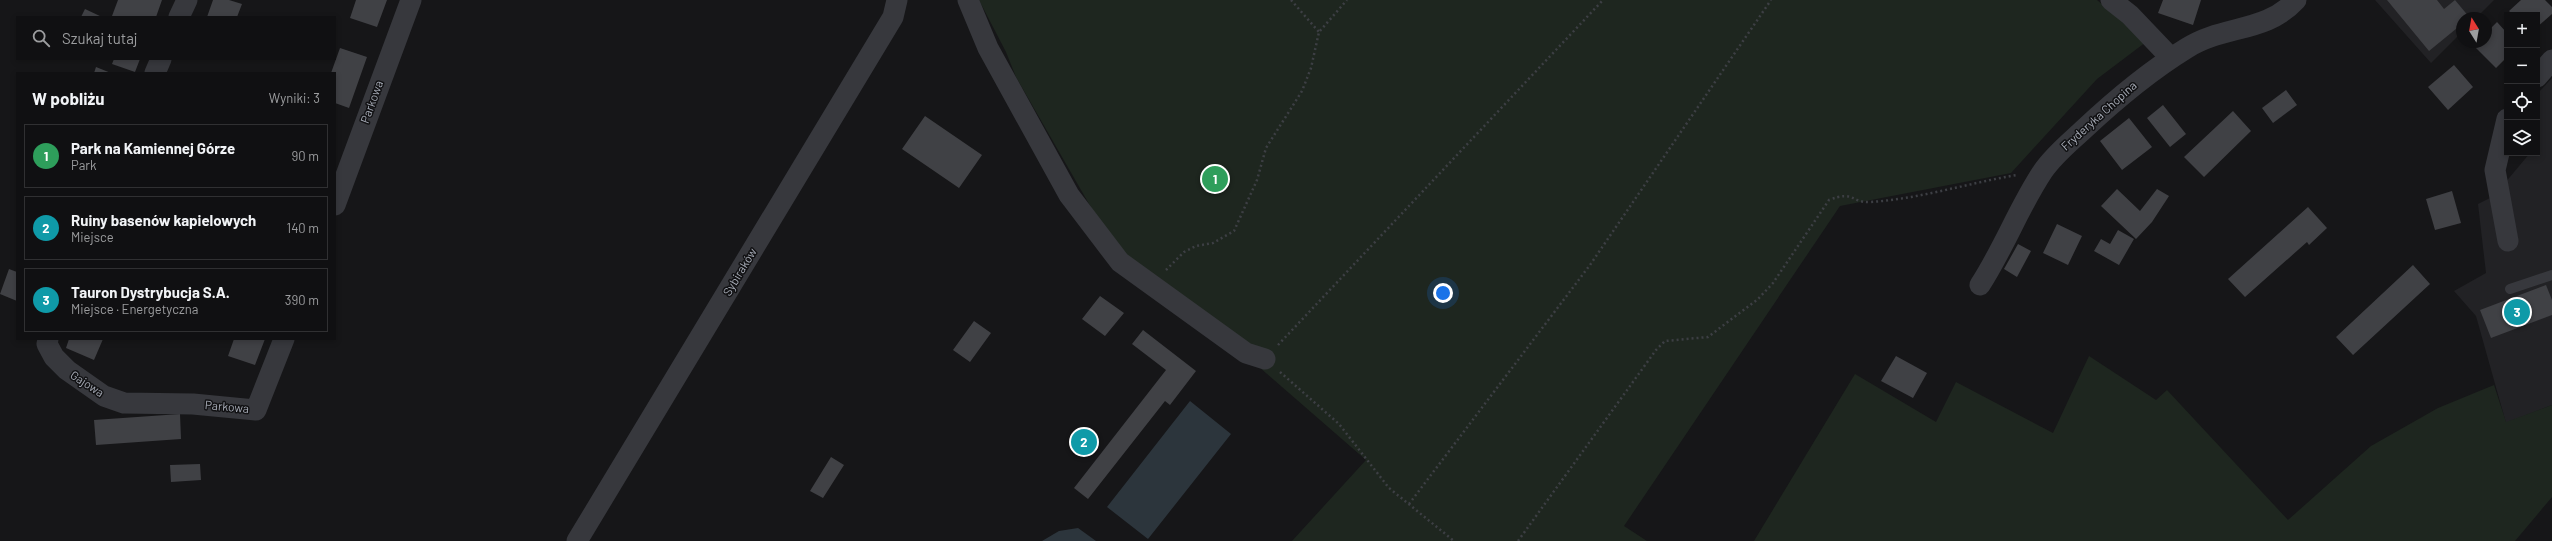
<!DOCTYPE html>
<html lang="pl">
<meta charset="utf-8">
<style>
:root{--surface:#101012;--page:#19191b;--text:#f1f3f6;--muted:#9c9d9f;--line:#303032;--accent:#7c3aed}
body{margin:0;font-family:Barlow,sans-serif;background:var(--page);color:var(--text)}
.controls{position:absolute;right:12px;top:12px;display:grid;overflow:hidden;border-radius:0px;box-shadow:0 2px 6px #0003}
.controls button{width:36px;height:36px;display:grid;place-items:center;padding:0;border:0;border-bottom:1px solid var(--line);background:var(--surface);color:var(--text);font:20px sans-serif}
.compass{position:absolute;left:2456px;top:12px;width:36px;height:36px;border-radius:50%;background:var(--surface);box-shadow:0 2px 6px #0003;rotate:349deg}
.you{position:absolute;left:1443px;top:293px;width:14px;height:14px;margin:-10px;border:3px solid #fff;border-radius:50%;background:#1a73e8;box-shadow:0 0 0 6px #1a73e833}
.badge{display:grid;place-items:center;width:26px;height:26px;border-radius:50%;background:var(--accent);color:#fff;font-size:13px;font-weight:700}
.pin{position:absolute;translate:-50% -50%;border:2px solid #fff;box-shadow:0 1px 4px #0006}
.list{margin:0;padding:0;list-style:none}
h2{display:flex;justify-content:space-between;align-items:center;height:52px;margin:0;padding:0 16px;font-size:17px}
h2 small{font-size:13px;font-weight:400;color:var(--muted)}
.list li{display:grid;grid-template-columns:26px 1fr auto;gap:12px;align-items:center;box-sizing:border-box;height:64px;margin:0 8px 8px;padding:0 8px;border:1px solid var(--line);border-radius:0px}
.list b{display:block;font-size:15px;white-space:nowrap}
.list p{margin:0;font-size:13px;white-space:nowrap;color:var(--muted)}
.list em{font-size:13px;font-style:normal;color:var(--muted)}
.icon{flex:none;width:22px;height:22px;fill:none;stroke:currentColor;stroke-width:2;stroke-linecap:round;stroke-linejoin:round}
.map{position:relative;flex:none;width:2552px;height:541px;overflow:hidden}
.search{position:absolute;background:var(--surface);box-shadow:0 2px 6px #0003;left:16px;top:16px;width:320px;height:44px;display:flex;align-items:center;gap:10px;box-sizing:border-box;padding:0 14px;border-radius:0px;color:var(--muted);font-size:15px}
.panel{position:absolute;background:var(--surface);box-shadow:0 2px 6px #0003;left:16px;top:72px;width:320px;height:268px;border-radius:0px}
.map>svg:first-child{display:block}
.built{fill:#222225}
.green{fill:#1e261f}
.water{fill:#2c353c}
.building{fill:#404145}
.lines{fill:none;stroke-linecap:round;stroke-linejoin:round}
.path{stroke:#3d3f44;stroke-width:2.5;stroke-dasharray:2 3;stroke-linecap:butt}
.lane{stroke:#37383d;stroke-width:10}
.street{stroke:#37383d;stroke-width:21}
.labels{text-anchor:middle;stroke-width:3;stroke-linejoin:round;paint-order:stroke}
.street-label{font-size:12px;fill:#a8adb8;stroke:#111113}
</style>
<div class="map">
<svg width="2552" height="541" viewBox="0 0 2552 541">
<rect width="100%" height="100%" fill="#161618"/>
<!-- built -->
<path class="built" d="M2375,0H2494L2476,18H2462V32L2431,63Z
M2552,78V405L2506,423L2476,316L2454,291L2486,273L2478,204L2494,196L2530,153H2537V90L2539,92Z"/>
<!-- green -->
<path class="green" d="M979,0H2097L2146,42L2097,79L2011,173L1840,206L1624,526L1647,541H1292L1366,460L1191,308L1118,250L1100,223L1016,77L1006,52Z
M2089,356L2156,400L2167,390L2288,520L2371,446L2438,408L2494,385L2506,422L2552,405V497L2515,541H1754L1855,374L1936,422L1956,382L2053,433Z"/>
<!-- water -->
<path class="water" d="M1190,401L1231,434L1148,539L1107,507Z
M1078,528L1096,541H1042L1059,531Z"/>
<!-- building -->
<path class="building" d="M118,0H162L156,17H116L112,16Z
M213,0H229L242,4L237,17H207Z
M356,0H387L377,27L350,18Z
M2163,0H2201L2193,25L2158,13Z
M2387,0H2437L2444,9L2455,0L2470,18H2462V24L2429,51Z
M2521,0H2545L2552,7V14L2537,27V15H2513L2509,11Z
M85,9L102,17H81Z
M2497,22L2507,33V57L2496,68L2473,45L2477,42H2486V33Z
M340,48L367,57L349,108L335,103V73H331Z
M114,59H140L135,72L112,64Z
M2454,65L2473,87L2448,110L2428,87Z
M96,67L111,73H94Z
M2286,90L2297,105L2273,123L2262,108Z
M2163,105L2186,134L2170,147L2147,118Z
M2233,111L2251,131L2204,177L2184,157Z
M925,116L982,155L959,188L902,149Z
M2129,118L2152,147L2122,170L2100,141Z
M2117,189L2140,211L2157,189L2169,196L2152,222L2136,239L2101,206Z
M2452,191L2461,223L2435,230L2426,199Z
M2308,207L2327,228L2309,245L2307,242L2245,297L2228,279Z
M2057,224L2082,236L2068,265L2043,253Z
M2118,230L2134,239L2119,265L2094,251L2101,239L2110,244Z
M2018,244L2031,251L2017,277L2004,269Z
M2413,265L2430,284L2353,355L2336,337Z
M9,269L17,272V301L0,294Z
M2546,285L2552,300V315L2491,338L2480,310Z
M1100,296L1124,313L1105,336L1082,319Z
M974,321L991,333L970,362L953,350Z
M1143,330L1196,371L1170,405L1165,401L1088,499L1074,488L1166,370L1132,344Z
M69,339H103L94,360L66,348Z
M234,339H265L255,365L228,356Z
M1896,356L1927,373L1913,398L1881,381Z
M180,414L181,439L96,445L94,420Z
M831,457L844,465L823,498L810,491Z
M200,464L201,480L171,482L170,465Z"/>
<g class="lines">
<!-- path -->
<path class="path" d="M1291,0L1319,32
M1166,270L1184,252L1196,246L1213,243L1234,231L1257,180L1266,148L1302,91L1311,68L1319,32L1347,0
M1278,345L1603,0
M1280,372L1339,424L1389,488L1454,541
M1409,504L1590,265L1771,0
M1518,541L1656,350L1665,341L1708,337L1758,299L1773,283L1829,200C1855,190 1851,203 1870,202C1920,199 1968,183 2017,175"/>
<!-- lane -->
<path class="lane" d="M2510,289L2552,275"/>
<!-- street -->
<path class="street" d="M968,0L988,48L1069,195L1120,262L1246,353L1265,359
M2111,0L2130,15L2171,58
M179,17L187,0
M155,73L161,59
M2537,77L2552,60
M2507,119L2495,170L2508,241
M335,205L411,0
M1980,285C2004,248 2019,207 2043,171C2054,155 2069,143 2083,130C2116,99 2148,72 2187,48C2223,25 2266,33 2296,0
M48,339L47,344L54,357L67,370L104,396L124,403L193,404L256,410L284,339
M577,541L893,17L897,0"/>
</g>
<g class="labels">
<!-- street labels -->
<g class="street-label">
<text transform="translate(372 102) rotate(-70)" y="4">Parkowa</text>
<text transform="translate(2099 116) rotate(-42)" y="4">Fryderyka Chopina</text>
<text transform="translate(740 272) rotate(-59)" y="4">Sybiraków</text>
<text transform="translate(87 384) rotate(33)" y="4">Gajowa</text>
<text transform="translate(227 407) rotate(5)" y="4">Parkowa</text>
</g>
</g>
</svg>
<div class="controls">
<button>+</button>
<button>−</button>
<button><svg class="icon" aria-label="locate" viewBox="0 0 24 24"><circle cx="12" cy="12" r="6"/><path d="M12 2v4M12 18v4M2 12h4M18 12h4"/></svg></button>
<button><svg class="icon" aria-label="layers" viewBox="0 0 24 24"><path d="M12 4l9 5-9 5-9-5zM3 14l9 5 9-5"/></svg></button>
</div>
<svg class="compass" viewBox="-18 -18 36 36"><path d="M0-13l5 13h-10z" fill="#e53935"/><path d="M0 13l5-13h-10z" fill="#9c9d9f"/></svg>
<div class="you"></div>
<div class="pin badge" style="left:1215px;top:179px;background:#2e9e5b">1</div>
<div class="pin badge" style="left:1084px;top:442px;background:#0f9aa8">2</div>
<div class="pin badge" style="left:2517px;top:312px;background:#0f9aa8">3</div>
<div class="search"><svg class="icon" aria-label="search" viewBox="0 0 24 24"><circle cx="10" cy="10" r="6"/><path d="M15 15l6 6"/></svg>Szukaj tutaj</div>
<section class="panel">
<h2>W pobliżu<small>Wyniki: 3</small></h2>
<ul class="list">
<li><span class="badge" style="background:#2e9e5b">1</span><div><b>Park na Kamiennej Górze</b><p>Park</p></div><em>90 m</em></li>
<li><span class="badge" style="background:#0f9aa8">2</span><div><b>Ruiny basenów kapielowych</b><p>Miejsce</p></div><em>140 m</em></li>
<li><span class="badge" style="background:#0f9aa8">3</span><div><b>Tauron Dystrybucja S.A.</b><p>Miejsce · Energetyczna</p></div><em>390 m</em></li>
</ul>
</section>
</div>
